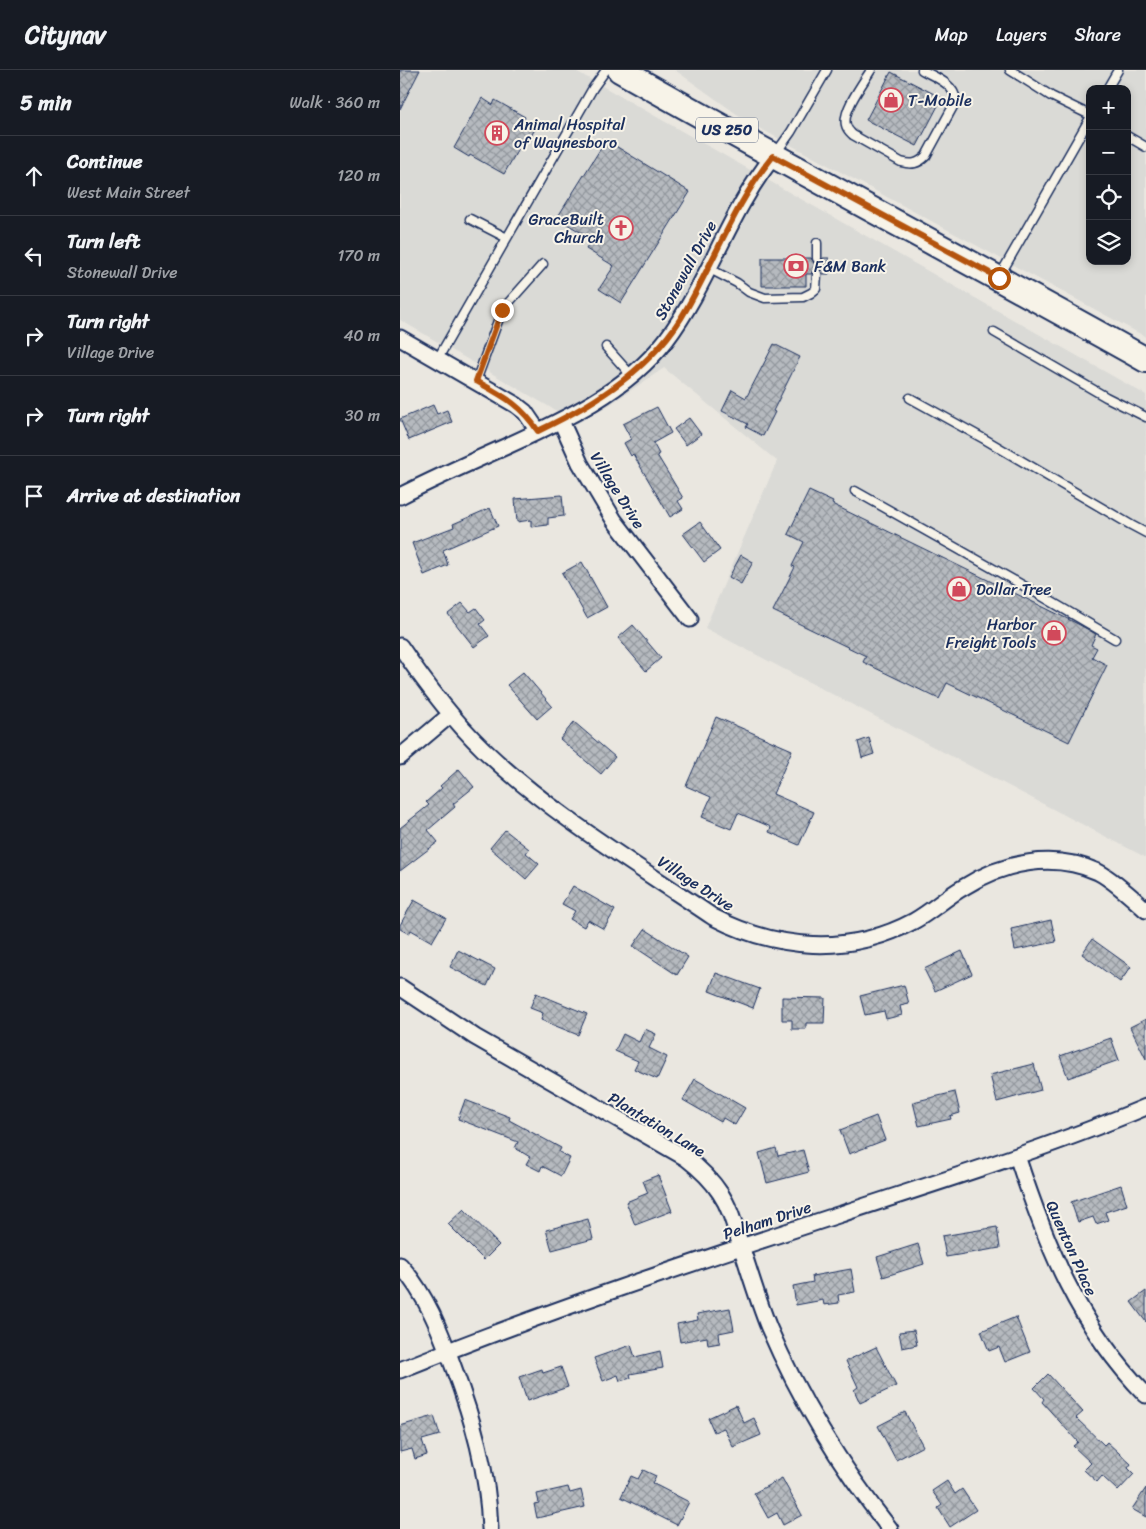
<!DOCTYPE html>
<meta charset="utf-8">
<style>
:root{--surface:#171b24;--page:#20242c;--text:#f1f3f6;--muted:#9ea1a6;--line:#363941}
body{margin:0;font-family:Sriracha,sans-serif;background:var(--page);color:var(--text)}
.controls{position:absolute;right:15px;top:15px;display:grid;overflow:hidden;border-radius:10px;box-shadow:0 2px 8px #0003}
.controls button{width:45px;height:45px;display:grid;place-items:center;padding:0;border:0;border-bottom:1px solid var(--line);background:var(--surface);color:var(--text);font:25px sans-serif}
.stop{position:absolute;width:15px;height:15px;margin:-11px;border:4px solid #b45309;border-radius:50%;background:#fff}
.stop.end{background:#b45309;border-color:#fff;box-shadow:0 1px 5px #0008}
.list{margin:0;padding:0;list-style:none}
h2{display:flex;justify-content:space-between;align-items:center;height:65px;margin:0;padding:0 20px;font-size:21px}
h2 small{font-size:16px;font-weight:400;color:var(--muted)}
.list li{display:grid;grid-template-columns:32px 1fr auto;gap:15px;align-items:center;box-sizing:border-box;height:80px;padding:0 20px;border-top:1px solid var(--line)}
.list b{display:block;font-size:19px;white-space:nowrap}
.list p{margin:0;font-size:16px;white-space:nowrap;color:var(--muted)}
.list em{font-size:16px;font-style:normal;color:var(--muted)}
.icon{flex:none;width:28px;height:28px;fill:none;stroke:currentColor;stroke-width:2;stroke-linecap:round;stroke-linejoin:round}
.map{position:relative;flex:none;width:746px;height:1459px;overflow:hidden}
header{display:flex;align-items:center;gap:30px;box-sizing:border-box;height:70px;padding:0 25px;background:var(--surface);border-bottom:1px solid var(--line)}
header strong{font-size:24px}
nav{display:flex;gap:28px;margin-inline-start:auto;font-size:18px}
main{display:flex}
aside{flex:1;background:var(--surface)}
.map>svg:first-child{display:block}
.built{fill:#dadad6;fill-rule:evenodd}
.building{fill:url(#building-cross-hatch);stroke:#1b2f5e}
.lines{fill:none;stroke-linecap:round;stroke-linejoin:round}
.lane-casing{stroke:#1b2f5e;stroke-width:11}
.street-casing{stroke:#1b2f5e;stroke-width:19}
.primary-casing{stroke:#1b2f5e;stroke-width:28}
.lane{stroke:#f7f3e8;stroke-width:8}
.street{stroke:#f7f3e8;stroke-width:15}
.primary{stroke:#f7f3e8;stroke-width:24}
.route{stroke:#b45309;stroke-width:6}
.labels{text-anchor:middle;stroke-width:4;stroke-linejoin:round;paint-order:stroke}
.shield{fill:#f7f3e8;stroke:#5d6a87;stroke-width:1}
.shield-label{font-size:15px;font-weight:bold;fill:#1b2f5e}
.poi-label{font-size:16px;fill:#1b2f5e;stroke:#f7f3e8;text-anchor:start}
.street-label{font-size:16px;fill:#1b2f5e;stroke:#f7f3e8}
</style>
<header>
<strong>Citynav</strong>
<nav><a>Map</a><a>Layers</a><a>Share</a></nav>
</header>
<main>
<aside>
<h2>5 min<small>Walk · 360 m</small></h2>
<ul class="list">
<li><svg class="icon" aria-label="ahead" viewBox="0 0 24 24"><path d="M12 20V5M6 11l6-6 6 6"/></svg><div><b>Continue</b><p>West Main Street</p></div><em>120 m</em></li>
<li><svg class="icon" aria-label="left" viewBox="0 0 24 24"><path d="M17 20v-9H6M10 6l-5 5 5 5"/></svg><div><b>Turn left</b><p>Stonewall Drive</p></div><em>170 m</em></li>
<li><svg class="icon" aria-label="right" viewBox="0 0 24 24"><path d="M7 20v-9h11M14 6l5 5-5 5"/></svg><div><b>Turn right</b><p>Village Drive</p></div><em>40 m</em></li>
<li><svg class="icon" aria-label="right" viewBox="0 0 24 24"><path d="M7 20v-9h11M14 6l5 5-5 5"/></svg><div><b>Turn right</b></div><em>30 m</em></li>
<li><svg class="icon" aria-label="arrive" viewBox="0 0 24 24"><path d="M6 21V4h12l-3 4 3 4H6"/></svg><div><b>Arrive at destination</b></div></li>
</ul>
</aside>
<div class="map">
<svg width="746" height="1459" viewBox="0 0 746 1459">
<defs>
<pattern id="building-cross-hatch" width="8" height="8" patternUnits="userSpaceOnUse" patternTransform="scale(1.25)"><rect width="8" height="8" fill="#b6babf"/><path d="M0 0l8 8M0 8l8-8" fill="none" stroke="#93989e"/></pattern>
</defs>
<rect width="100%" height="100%" fill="#eae7e0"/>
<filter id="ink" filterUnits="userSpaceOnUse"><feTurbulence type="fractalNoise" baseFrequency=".02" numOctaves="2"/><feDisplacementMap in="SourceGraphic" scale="10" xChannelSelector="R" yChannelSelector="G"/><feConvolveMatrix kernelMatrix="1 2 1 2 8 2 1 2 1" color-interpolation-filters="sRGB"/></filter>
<g filter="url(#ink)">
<!-- built -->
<path class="built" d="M0,0H174L746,325L745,787L305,558L377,391L264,298L209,335L177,353L0,250Z
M275,0H746V267L348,52ZM690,19H727V191H690Z"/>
<!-- building -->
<path class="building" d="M0,0H20L0,39Z
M491,2L542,28L517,76L466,50Z
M82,28L93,35L95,30L125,47L123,52L135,59L129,70L125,67L104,104L70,85L69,87L54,78Z
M206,70L290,122L221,233L199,219L214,196L186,179L192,169L157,148Z
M362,188H411L414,193L417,194L422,191L423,188H429V204H423L420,199H414L411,204H406V216H362Z
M374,274L400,287L373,341L375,342L363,366L346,357L348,354L322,341L332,320L346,328Z
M33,335L37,344L47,340L52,352L9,370L0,349Z
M257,337L271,363L253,373L259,384L257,385L283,428L278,431L283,439L270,447L233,384L231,386L224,373L231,369L223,354Z
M289,348L301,364L286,375L274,359Z
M409,421L433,432L432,434L678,554L696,564L691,575L697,578L692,587L707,595L669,672L547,613L539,629L463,592L466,586L373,541L395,497L392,496L404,472L388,464Z
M162,425L164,446L148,448V455L131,457V450L117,452L115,429Z
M90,438L98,456L43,480L48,495L24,505L12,473L54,457L53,454Z
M300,452L320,480L304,492L283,464Z
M341,485L353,492L341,514L329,507Z
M182,492L207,537L187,548L162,503Z
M62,533L70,542L76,538L85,550L80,554L89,566L74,577L48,544Z
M233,555L261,588L246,601L218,568Z
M123,602L152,636L137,649L107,615Z
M316,647L392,680L373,724L414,742L399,775L369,762L371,757L338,743L331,759L302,747L311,727L286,716Z
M174,652L215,687L201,704L160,669Z
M469,668L474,684L462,688L458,672Z
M59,699L74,717L53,734L55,737L28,760L38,772L0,801V758L29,735L26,732L42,718L40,716Z
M105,760L129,779L126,783L139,794L126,809L90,778Z
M173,816L215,840L204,859L188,850L184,857L170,849L175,841L162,834Z
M14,830L46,848L32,872L11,860L9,864L0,859V855Z
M651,850L656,872L615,880L611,859Z
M245,859L288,887L277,905L233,876Z
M692,869L731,897L720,912L682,884Z
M58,880L95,899L87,916L50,897Z
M562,881L572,904L535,921L524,899Z
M316,903L360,919L353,938L309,921Z
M504,915L509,934L500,936L502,945L486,949L484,941L465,945L460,926Z
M136,923L187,944L178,965L141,950L143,943L130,938Z
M382,927L425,928L424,953H406V959H392V950H382Z
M746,949V989L730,957Z
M245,959L256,964L249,978L267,987L257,1009L234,999L238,991L215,981L223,964L239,972Z
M711,968L719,990L668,1008L660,986Z
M634,994L641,1020L597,1032L590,1005Z
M295,1009L345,1038L335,1055L323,1048L321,1052L283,1030Z
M555,1022L560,1043L550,1046L551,1049L519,1056L513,1032Z
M65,1030L110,1047L109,1050L161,1078L159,1082L170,1088L161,1106L142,1096L140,1101L126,1094L130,1087L115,1078L118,1072L58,1049Z
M476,1046L485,1070L449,1084L440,1060Z
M376,1078L378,1086L403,1080L409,1102L367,1113L359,1083Z
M258,1105L272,1141L235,1155L226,1132L248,1123L243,1111Z
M721,1115L727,1135L705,1142L708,1150L696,1154L693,1147L678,1152L671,1132Z
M64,1139L99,1175L84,1190L48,1154Z
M188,1149L193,1169L152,1180L146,1160Z
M597,1157L600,1178L546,1187L542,1166Z
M518,1174L524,1194L483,1207L477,1187Z
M451,1199L455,1222L438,1225L439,1233L424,1235L423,1230L396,1235L393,1216L413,1212L412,1206Z
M746,1221V1252L731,1232Z
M330,1238L334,1260L319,1263L320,1273L308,1275L307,1267L280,1272L277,1254L298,1250L297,1244Z
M616,1247L630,1282L605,1292L599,1277L589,1281L581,1261Z
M514,1260L517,1275L502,1278L499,1262Z
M231,1275L235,1287L260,1281L263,1298L230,1304L231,1308L220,1311L218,1305L203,1311L194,1288Z
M476,1277L496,1316L460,1333L454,1320L458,1317L446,1291Z
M161,1297L168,1317L127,1331L119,1307L142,1299L143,1303Z
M648,1304L683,1342L676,1348L704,1375L707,1372L731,1394L728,1398L734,1404L718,1421L702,1406L697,1412L684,1400L691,1393L673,1376L678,1372L642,1332L644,1329L634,1318Z
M336,1335L344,1353L354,1348L361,1365L333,1377L324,1358L314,1362L308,1348Z
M505,1342L523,1376L496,1390L478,1356Z
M34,1346L40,1365L22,1370L27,1385L15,1389L12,1379L0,1382V1356Z
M243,1400L256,1406L252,1413L289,1432L277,1455L221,1427L231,1406L238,1409Z
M382,1408L402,1445L383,1455L377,1443L368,1448L354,1423Z
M547,1411L555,1424L562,1419L576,1440L550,1457L538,1438L542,1435L532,1421Z
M168,1417L170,1423L181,1420L185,1437L137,1448L134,1434L139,1433L137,1424Z
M746,1418V1447L732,1439Z"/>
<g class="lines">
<!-- lane casing -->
<g class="lane-casing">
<path id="lane" d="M471,0C463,13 442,41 446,55C447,60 450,62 453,65L501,92C512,95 518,94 526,86L556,31C555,14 535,7 522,0
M610,0L651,26L690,45
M707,19L718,0
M727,66L746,77
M376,83L391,62L427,0
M70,149L107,168
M417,173V188
M308,198L337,213L349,222L365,228L403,227L411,223L416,219L417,204
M599,207L690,48
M594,262L706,327L746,347
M206,277L231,305
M37,290L193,18L206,0
M76,311L102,240L143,194
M510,328L586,370L731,455L746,463
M455,421L640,525L715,569"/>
</g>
<!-- street casing -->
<g class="street-casing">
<path id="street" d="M0,268L116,335L125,342L138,361
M161,351L180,393L214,450L290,549
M0,426C35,408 71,392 107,376C164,350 227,321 266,270C309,213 328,143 373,87
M0,576C25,613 51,648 83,679C152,745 235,794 313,847C377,880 449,886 514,851C532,841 546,827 564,817C604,792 653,782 698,802C712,809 734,829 746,840
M0,687L50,645
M0,917L75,967L286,1088C299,1098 311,1109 320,1123C331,1139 335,1158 341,1176C350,1203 358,1231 369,1258C400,1330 441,1397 490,1459
M617,1086C647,1177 678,1255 746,1325
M0,1195C26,1224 40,1260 53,1296C73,1350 88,1401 90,1459
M0,1300C144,1242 291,1193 438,1145C541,1111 646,1079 746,1037"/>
</g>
<!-- primary casing -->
<g class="primary-casing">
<path id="primary" d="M220,0C394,99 571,192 746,290"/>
</g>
<!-- lane -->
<use href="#lane" class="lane"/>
<!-- street -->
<use href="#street" class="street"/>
<!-- primary -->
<use href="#primary" class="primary"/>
</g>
</g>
<g class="lines" filter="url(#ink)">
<!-- route -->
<path class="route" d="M102,240L76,311C103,326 120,334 138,361C197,333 255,296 287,238C316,187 336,132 373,86L599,208"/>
</g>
<!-- icons -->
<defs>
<g id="shop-ring" transform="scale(1.25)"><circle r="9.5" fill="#f7f3e8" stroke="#d1495b" stroke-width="1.5"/><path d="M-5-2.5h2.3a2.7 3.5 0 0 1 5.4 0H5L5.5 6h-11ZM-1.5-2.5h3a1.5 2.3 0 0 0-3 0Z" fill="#d1495b"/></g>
<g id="building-ring" transform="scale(1.25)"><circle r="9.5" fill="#f7f3e8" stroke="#d1495b" stroke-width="1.5"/><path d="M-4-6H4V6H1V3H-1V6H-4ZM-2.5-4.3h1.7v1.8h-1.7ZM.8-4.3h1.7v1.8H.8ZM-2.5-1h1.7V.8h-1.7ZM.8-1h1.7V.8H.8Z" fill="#d1495b"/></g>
<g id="church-ring" transform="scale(1.25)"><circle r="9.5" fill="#f7f3e8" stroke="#d1495b" stroke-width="1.5"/><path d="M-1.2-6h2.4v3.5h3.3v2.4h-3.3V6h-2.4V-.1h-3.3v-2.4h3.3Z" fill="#d1495b"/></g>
<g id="bank-ring" transform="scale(1.25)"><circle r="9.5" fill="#f7f3e8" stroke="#d1495b" stroke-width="1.5"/><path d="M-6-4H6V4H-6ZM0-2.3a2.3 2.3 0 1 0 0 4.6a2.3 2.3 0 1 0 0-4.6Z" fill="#d1495b"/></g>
</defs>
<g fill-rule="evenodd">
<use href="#shop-ring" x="491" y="30"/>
<use href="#building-ring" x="97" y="63"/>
<use href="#church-ring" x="221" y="158"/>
<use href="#bank-ring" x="396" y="196"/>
<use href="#shop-ring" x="559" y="519"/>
<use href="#shop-ring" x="654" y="563"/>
</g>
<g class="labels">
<!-- shield labels -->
<rect class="shield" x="296" y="47.5" width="62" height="25" rx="4"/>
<g class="shield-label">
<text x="327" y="65">US 250</text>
</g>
<!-- poi labels -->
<g class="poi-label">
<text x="508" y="36">T-Mobile</text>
<text x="114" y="60">Animal Hospital<tspan x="114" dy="18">of Waynesboro</tspan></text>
<text x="204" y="155" text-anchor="end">GraceBuilt<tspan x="204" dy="18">Church</tspan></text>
<text x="414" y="202">F&amp;M Bank</text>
<text x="576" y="525">Dollar Tree</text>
<text x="636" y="560" text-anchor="end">Harbor<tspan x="636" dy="18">Freight Tools</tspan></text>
</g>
<!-- street labels -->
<g class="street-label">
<text transform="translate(285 200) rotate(-61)" y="6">Stonewall Drive</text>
<text transform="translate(218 420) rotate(58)" y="6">Village Drive</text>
<text transform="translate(296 813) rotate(33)" y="6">Village Drive</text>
<text transform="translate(257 1054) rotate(31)" y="6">Plantation Lane</text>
<text transform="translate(367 1150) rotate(-18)" y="6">Pelham Drive</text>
<text transform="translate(672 1178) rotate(66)" y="6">Quenton Place</text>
</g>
</g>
</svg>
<div class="controls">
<button>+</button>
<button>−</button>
<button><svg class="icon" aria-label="locate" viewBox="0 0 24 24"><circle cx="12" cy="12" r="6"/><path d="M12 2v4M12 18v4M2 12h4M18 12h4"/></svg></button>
<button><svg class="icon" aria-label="layers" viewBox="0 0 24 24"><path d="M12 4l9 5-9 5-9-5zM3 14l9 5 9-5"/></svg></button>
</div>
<div class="stop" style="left:599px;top:208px"></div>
<div class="stop end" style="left:102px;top:240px"></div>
</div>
</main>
